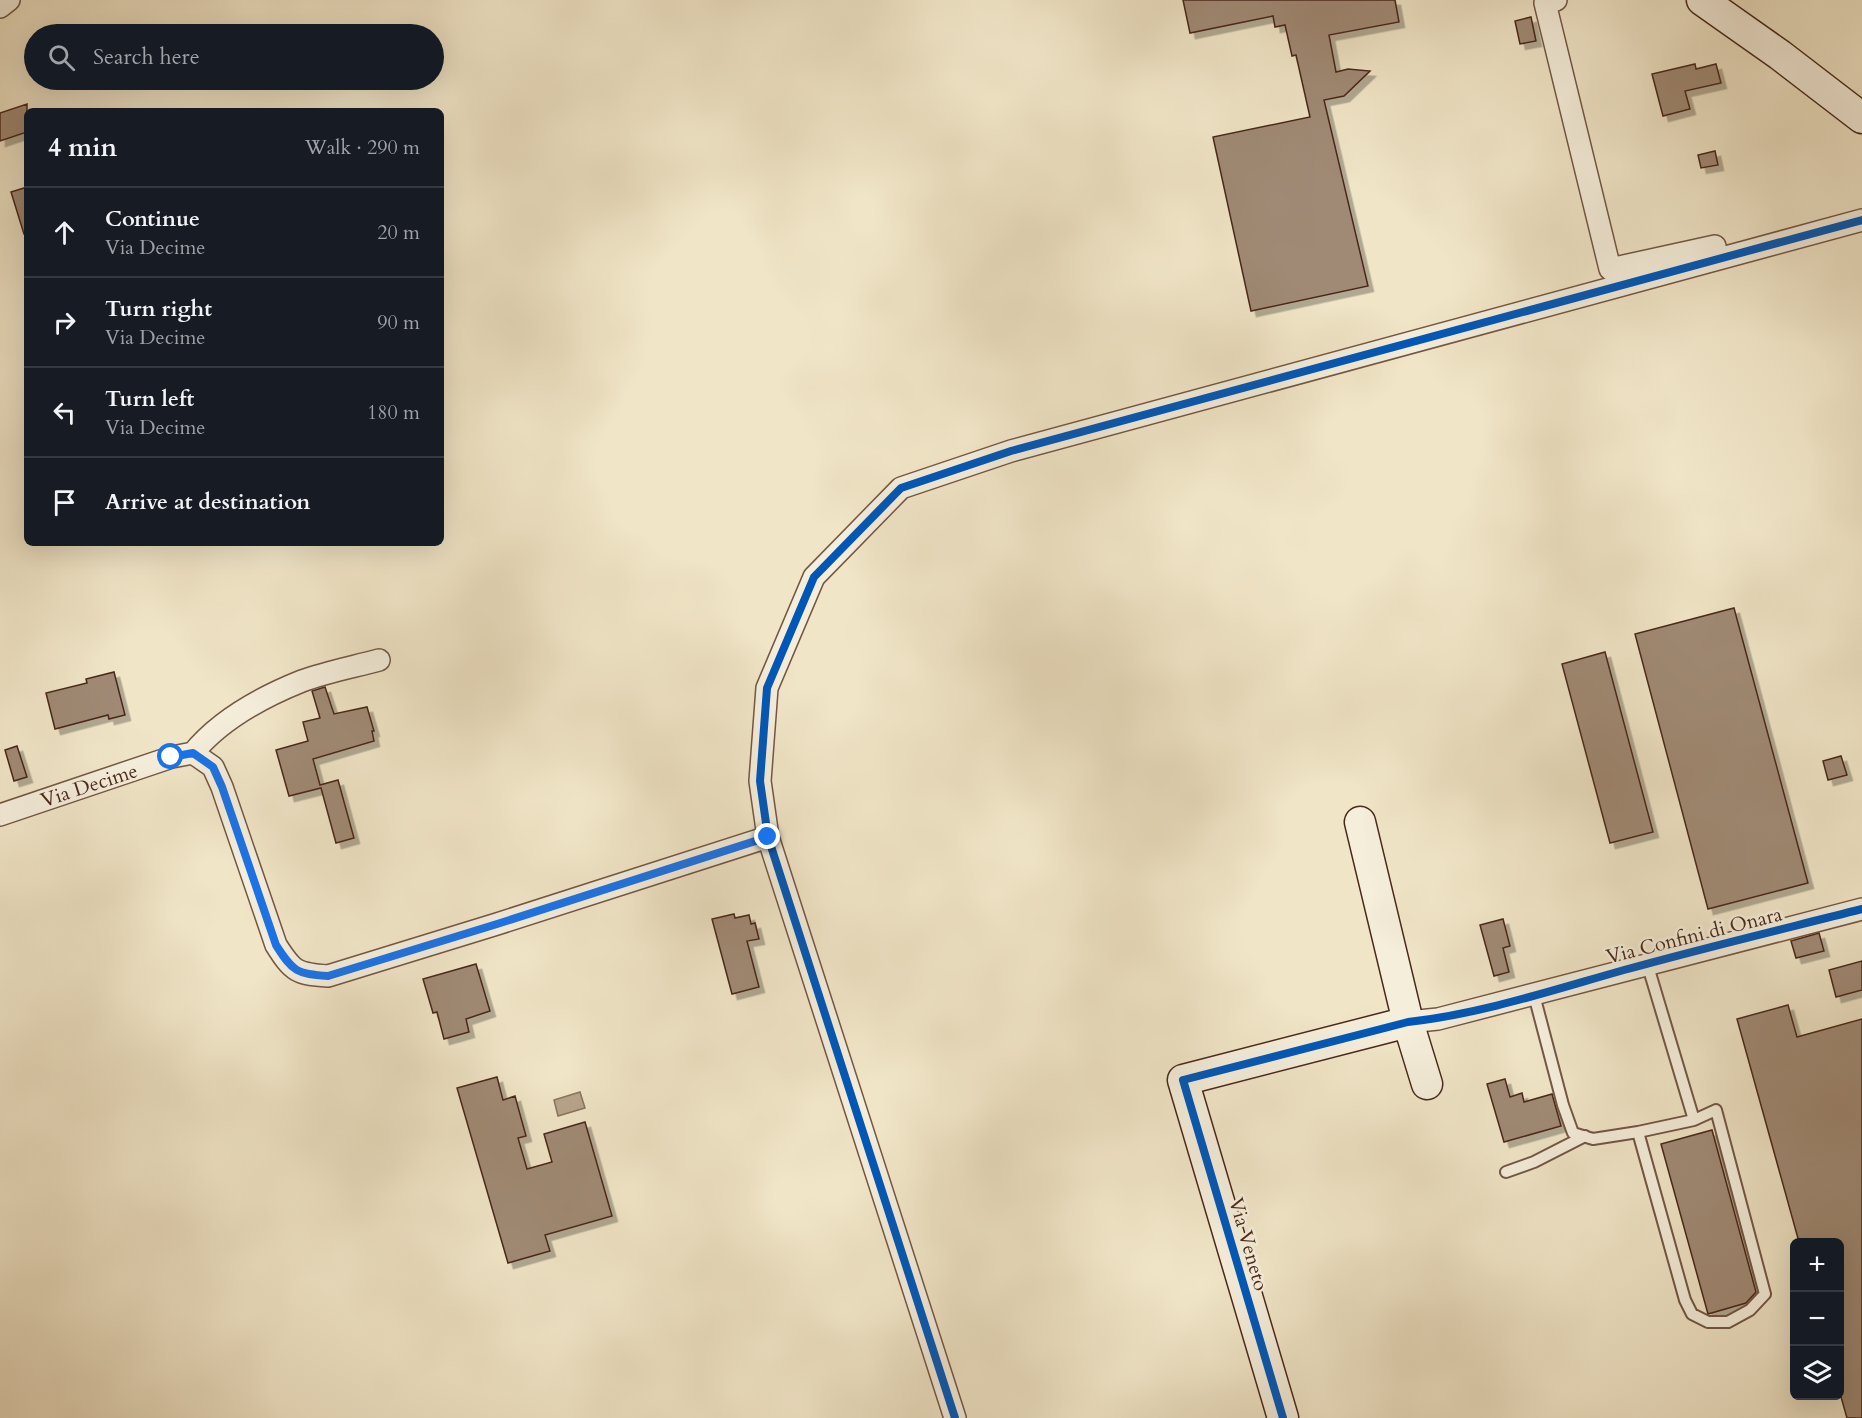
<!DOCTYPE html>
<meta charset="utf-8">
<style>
:root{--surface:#171b24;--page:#242831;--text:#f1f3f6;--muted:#9ea1a6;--line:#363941}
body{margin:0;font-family:Cardo,serif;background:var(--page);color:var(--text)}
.controls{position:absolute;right:18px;bottom:18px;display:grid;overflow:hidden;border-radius:9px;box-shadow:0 6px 24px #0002}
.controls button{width:54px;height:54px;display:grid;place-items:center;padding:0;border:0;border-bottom:2px solid var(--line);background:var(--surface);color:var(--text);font:30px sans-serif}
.stop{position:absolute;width:18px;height:18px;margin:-14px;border:4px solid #1a73e8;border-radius:50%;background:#fff}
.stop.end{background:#1a73e8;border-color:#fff;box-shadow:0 2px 6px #0008}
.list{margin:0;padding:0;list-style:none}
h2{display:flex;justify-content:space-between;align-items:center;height:78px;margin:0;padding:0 24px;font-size:26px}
h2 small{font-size:20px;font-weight:400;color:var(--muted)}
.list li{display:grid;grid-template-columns:39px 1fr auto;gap:18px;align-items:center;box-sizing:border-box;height:90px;padding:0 24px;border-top:2px solid var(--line)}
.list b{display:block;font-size:22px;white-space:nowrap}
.list p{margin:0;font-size:20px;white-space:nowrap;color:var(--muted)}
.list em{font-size:20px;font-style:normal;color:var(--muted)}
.icon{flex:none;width:33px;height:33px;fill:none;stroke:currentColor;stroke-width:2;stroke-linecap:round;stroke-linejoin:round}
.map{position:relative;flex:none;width:1862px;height:1418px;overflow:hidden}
.search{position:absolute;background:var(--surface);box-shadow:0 6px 24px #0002;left:24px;top:24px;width:420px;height:66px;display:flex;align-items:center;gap:15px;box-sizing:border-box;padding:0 21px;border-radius:33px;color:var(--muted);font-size:22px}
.panel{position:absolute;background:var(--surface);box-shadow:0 6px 24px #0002;left:24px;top:108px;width:420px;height:438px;border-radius:9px}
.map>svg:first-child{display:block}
.water{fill:#b7a58c;stroke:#8b735e;stroke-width:1.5}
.building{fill:#a08a74;stroke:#49281a;stroke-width:1.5;filter:url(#shadow)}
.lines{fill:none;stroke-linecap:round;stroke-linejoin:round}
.lane-casing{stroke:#735745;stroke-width:14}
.street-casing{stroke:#735745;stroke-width:24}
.secondary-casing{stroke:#49281a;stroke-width:33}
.lane{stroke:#f5eedb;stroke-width:10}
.street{stroke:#f5eedb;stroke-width:21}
.secondary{stroke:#f5eedb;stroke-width:30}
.cycleway-casing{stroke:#f5eedb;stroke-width:11}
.cycleway{stroke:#0057b8;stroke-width:8}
.route{stroke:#1a73e8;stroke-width:8}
.labels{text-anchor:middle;stroke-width:5;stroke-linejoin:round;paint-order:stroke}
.street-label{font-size:20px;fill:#49281a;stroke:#f5eedb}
</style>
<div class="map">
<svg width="1862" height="1418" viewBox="0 0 1862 1418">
<defs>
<filter id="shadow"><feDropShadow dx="5.5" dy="5.5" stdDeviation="0" flood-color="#0004"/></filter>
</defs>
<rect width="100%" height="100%" fill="#f0e5c7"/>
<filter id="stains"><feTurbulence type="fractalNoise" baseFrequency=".00333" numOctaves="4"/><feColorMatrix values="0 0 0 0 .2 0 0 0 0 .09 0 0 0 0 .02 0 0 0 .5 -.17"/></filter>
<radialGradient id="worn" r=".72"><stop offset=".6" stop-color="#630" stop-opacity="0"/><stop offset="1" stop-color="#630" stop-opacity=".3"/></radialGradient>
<!-- water -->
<path class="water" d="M580,1092L585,1108L558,1116L554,1100Z"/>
<!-- building -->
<path class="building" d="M1183,0H1395L1399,22L1329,35L1336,72L1348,69L1370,71L1344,96L1324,100L1368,286L1251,311L1213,137L1310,117L1296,55L1292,56L1285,25L1275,27L1273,16L1190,33Z
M1531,17L1536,41L1520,44L1515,21Z
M1695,64L1696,69L1716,64L1721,83L1685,91L1690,109L1663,116L1652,74Z
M27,104V132L0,141V113Z
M1715,151L1718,165L1701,168L1698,155Z
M27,187V234H24L11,192Z
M1734,608L1808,883L1708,909L1635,634Z
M1605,652L1653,832L1610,843L1562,664Z
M114,672L125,715L109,719L108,715L55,729L46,693L87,683L86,679Z
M325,687L334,714L367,707L374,731H372L374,741L313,759L320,785L338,780L354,838L336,843L321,788L289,796L276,750L308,741L303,722L320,718L312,691Z
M17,746L27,777L14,781L5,750Z
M1841,756L1847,775L1828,780L1823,761Z
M734,914L735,918L749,915L751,924L755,923L759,939L747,941L759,987L732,994L712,919Z
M1503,919L1510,946L1503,948L1509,972L1494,976L1480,925Z
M1819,933L1824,951L1796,958L1791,941Z
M1862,961V990L1836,997L1829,970Z
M476,964L490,1011L466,1019L469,1032L444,1039L437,1012L433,1013L423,979Z
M1788,1005L1797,1037L1862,1019V1418H1847L1839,1390V1242H1799L1737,1019Z
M497,1077L503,1100L515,1096L526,1136L518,1138L527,1169L552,1162L544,1134L585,1122L612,1216L545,1235L550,1251L508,1263L457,1088Z
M1505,1079L1510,1097L1522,1093L1524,1102L1552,1094L1561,1126L1504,1142L1487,1084Z
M1712,1130L1756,1292L1746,1303L1708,1314L1661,1144Z"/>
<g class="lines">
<!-- lane casing -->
<g class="lane-casing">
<path id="lane" d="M1647,963L1694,1120L1638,1132L1685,1300L1692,1314L1708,1322H1728L1750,1310L1765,1294L1716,1110L1694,1120
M1534,995L1563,1105L1573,1133L1593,1139L1638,1132
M1506,1172L1534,1162L1585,1136"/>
</g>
<!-- street casing -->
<g class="street-casing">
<path id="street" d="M1556,0L1545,3L1610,269L1715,246
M0,7L9,0
M193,753C220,720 262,697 302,681C326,672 353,667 379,660
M0,815L172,757L193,753L213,767L222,787L276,945C293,972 297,974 328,976L497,924L768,837
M1408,1022L1438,1019L1862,909
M955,1418L768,837L760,781L767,688L814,577L901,488L1011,451L1862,220"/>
</g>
<!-- secondary casing -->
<g class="secondary-casing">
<path id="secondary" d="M1702,0L1780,55L1862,118
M1360,822L1408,1022L1427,1084
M1283,1418L1183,1080L1408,1022"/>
</g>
<!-- lane -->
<use href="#lane" class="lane"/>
<!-- street -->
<use href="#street" class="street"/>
<!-- secondary -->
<use href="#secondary" class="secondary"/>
<!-- cycleway casing -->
<g class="cycleway-casing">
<path id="cycleway" d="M955,1418L768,837L760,781L767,688L814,577L901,488L1011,451L1862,220
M1283,1418L1183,1080L1408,1022C1481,1014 1553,990 1624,970C1703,948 1783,929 1862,909"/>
</g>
<!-- cycleway -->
<use href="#cycleway" class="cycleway"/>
</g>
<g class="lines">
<!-- route -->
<path class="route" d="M171,757L193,753L213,767L222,787L276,945C293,972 297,974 328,976L497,924L768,837"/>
</g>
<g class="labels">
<!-- street labels -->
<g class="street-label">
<text transform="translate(89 785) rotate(-18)" y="7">Via Decime</text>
<text transform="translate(1694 935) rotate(-14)" y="7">Via Confini di Onara</text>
<text transform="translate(1249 1244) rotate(74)" y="7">Via Veneto</text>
</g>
</g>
<rect width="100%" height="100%" filter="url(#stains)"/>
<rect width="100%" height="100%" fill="url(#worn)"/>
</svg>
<div class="controls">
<button>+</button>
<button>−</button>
<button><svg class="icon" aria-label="layers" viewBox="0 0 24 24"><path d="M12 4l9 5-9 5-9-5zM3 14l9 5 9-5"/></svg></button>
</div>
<div class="stop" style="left:171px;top:757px"></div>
<div class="stop end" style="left:768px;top:837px"></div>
<div class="search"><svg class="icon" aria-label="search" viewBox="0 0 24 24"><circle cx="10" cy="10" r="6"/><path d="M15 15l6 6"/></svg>Search here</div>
<section class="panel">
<h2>4 min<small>Walk · 290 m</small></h2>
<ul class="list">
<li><svg class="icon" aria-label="ahead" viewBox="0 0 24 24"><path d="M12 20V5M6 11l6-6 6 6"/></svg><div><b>Continue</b><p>Via Decime</p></div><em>20 m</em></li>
<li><svg class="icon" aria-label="right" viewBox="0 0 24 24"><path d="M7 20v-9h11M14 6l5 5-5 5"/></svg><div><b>Turn right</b><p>Via Decime</p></div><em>90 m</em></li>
<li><svg class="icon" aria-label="left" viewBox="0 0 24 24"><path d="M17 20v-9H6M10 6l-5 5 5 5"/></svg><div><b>Turn left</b><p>Via Decime</p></div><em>180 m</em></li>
<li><svg class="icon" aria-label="arrive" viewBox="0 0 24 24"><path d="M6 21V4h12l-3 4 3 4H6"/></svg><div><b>Arrive at destination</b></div></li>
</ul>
</section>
</div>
